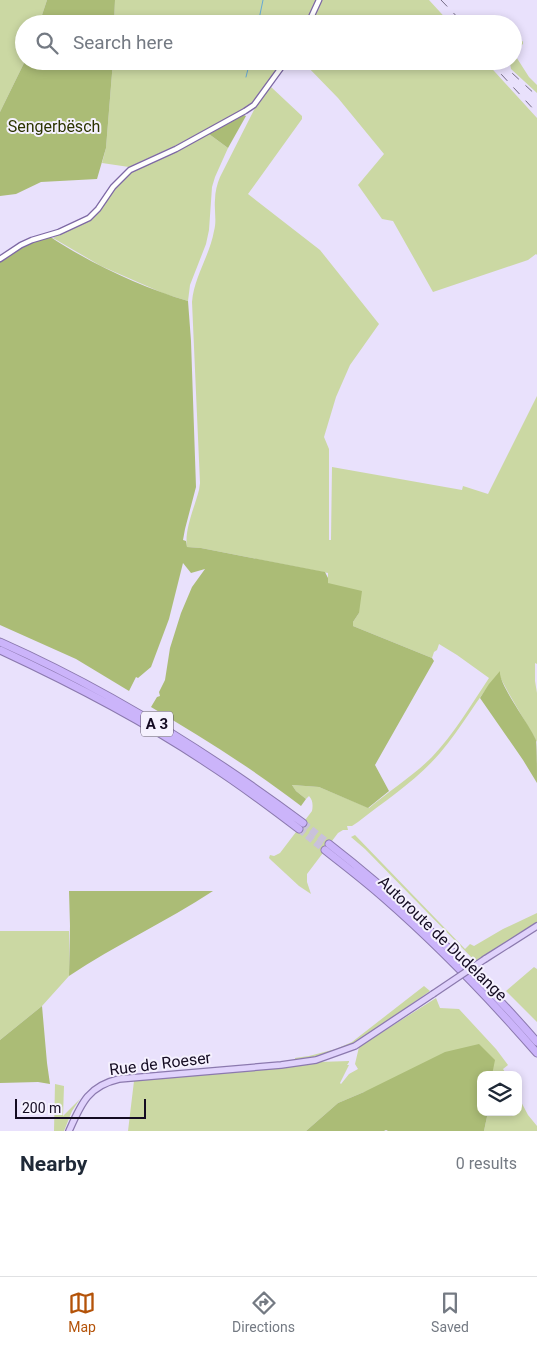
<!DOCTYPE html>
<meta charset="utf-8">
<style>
:root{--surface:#fff;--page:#f6f6f7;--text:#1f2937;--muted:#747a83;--line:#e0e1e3;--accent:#b45309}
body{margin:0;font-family:Roboto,sans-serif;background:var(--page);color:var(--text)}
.controls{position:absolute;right:15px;bottom:15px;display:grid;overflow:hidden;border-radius:10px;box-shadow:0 2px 8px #0003}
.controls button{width:45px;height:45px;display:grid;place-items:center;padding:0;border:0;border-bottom:1px solid var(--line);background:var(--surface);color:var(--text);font:25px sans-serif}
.scale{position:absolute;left:15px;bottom:12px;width:131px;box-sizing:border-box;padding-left:5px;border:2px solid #140b22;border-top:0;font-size:14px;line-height:18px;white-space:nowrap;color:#140b22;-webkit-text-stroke:4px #f5f1fe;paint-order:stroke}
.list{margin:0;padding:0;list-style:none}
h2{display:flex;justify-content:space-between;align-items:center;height:65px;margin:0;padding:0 20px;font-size:21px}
h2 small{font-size:16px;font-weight:400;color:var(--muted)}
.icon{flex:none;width:28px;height:28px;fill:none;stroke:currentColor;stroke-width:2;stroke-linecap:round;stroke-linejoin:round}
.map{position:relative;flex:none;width:537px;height:1131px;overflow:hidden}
.search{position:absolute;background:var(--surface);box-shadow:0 2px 8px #0003;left:15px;right:15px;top:15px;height:55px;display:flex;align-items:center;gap:12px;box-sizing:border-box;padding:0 18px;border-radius:28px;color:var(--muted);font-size:19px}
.sheet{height:145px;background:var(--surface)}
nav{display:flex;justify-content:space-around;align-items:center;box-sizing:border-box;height:70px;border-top:1px solid var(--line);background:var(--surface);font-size:14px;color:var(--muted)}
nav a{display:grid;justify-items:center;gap:2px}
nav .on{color:var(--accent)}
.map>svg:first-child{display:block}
.green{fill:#cbd8a3}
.forest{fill:#abbc76}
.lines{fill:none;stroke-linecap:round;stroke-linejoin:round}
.stream{stroke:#66a9d6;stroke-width:1}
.highway-tunnel{stroke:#c9c1db;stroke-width:7;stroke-dasharray:7 3.5;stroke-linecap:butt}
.minor-casing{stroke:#7d68a4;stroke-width:7}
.major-casing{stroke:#8b79ae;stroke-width:8}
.highway-casing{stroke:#8b79ae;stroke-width:9}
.minor{stroke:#fff;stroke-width:4.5}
.major{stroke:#e0d2fc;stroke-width:5.5}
.highway{stroke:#cbb4fa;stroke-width:7}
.rail{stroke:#746c85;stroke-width:1;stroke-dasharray:9 9;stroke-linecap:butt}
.major-bridge-casing{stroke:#8b79ae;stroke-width:8;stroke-linecap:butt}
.major-bridge{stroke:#e0d2fc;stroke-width:5.5}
.labels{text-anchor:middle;stroke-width:4;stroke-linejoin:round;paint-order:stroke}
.shield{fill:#f5f1fe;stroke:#585064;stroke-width:1}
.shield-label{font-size:15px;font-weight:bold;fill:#140b22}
.park-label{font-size:16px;fill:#2c3400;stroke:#f5f1fe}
.street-label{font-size:16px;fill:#140b22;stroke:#f5f1fe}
</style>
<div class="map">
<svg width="537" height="1131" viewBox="0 0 537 1131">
<rect width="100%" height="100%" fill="#e9e1fc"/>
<!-- green -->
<path class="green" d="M0,0H47L39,24H24V61H25L0,112Z
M115,0H316L305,24H114Z
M322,0H429L451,24H310Z
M523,41V44L513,52L529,77L537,85V93L511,69L510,63L508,61H513V48Z
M113,61H284L251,104L245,108L177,145L129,167L102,163L106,148Z
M302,61H485L537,118V255L536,254L528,260L433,292L393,221L382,219L358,185L384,154L338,98Z
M270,86L302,116V119L248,194L320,250L379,324L350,365L336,397L324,437L329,449V540H331L332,467L462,490L463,486L488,494L537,396V664L535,663V681L537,693V742L508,692L499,675L500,673C477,697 462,728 440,753C417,780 386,800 358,822L352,826H347L348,830H343L338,833L307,874V882L311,894L299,886L272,861L269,858L270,855L274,856L280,853L312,811C313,806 313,800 309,796L306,799L296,791L292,785L319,787L369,808C389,791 413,776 432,757C454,734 471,705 489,678L457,655L439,644L437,650L434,652L432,658L353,626V622L359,613L328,583V573L201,548L187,547C184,530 195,506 199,490L200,483L192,302C194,277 210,255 214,231C217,221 214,210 215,200C215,192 217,184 220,177L256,106Z
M209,134L228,148L215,177L212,187L209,230L206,244L190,285L188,301L165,294L101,266L53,238C69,228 90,225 102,208L101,207L115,189L131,172L138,168L152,163Z
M355,835L465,949L470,944L474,946L503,929L537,913V924L475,961L365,849L351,837Z
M0,931H69V976L42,1006L0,1040Z
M534,967L537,969V1022L506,991Z
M424,986L430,991L360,1040C340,1051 317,1057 295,1061V1058L309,1056L336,1049L352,1042Z
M436,998L440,1008L459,1009L496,1049L508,1065L503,1069L507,1075H492V1072L364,1092L338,1103L306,1131H128L134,1081L278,1067L319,1062L349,1061V1062L347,1065H349L340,1083L341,1084L349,1074L358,1069L355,1064L359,1047Z
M55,1084L64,1086L63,1116L80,1099L72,1111L64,1131H54Z
M518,1096L528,1115L537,1126V1131H484L488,1112H518Z"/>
<!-- forest -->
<path class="forest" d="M47,0H115L114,24H39Z
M25,61H113L106,148L97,179L41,182L16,194L0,196V112Z
M244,115L246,116L228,148L209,134Z
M49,236C90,263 140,287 188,301L191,341L196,487L185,529L183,540L186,541L187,547L201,548L325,572L328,578V583L362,591L359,613L353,622V626L432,658L434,661L375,765L389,791L368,808L319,787L292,785L296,791L306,799L301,806C253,769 203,738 151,707L157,697L160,696L159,692L165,680L170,648L181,613L192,587L205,569L191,573L183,563L169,619L151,667L138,678L136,677L129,691L76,659L0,625V259L21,245Z
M500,671C498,684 530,725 536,740C537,748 537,773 537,783L523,760L480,698L489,684Z
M69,891H213C166,922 115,945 69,976L70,926Z
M42,1006L47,1063L50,1084L38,1082L0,1083V1040Z
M479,1044L495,1060L492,1075H481V1112H488L484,1131H388L386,1130L384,1131H306L338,1103L364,1092L445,1052Z"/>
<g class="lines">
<!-- stream -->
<path class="stream" d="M258,24L263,0
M246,77L250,61"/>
<!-- highway-tunnel -->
<path class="highway-tunnel" d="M303,823L329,844
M299,829L325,850"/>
<!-- minor casing -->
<g class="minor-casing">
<path id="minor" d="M308,24L319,0
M0,259L21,245L32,240L59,232L89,218L98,209L113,187L130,170L176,149L245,111L254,105L286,61"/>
</g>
<!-- major casing -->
<g class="major-casing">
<path id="major" d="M485,959L537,926
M69,1131C81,1104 88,1086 119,1079L281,1065L316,1060L355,1046L433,994"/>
</g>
<!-- highway casing -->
<g class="highway-casing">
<path id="highway" d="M0,642C108,690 209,753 303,823
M0,650C71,683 141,719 207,763C238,783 269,806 299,829
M329,844C405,903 474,970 537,1042
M325,850C345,866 365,881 384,898C439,946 489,998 537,1053"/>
</g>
<!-- minor -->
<use href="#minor" class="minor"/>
<!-- major -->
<use href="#major" class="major"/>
<!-- highway -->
<use href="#highway" class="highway"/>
<!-- rail -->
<path class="rail" d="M441,0L464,24
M489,61L537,113
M499,61L537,96"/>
<!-- major-bridge casing -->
<g class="major-bridge-casing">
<path id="major-bridge" d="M433,994L485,959"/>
</g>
<!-- major-bridge -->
<use href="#major-bridge" class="major-bridge"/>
</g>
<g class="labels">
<!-- shield labels -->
<rect class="shield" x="141" y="711.5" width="32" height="25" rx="4"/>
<g class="shield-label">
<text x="157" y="729">A 3</text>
</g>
<!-- park labels -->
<g class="park-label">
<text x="54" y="132">Sengerbësch</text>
</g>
<!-- street labels -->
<g class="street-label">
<text transform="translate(443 938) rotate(44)" y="6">Autoroute de Dudelange</text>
<text transform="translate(160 1063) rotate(-7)" y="6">Rue de Roeser</text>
</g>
</g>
</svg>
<div class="controls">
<button><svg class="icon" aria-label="layers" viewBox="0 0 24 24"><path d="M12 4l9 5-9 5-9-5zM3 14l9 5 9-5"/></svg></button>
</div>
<div class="scale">200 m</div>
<div class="search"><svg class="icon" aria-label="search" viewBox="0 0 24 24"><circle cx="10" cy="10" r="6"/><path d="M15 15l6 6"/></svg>Search here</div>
</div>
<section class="sheet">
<h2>Nearby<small>0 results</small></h2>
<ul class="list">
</ul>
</section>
<nav>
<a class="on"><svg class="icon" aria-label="map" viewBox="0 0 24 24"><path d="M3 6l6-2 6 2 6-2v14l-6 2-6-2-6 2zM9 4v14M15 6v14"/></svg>Map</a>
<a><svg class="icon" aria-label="directions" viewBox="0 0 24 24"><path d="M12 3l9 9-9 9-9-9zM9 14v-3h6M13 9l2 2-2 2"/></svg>Directions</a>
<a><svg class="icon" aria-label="saved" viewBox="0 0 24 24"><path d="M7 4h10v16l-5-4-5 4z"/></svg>Saved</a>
</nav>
